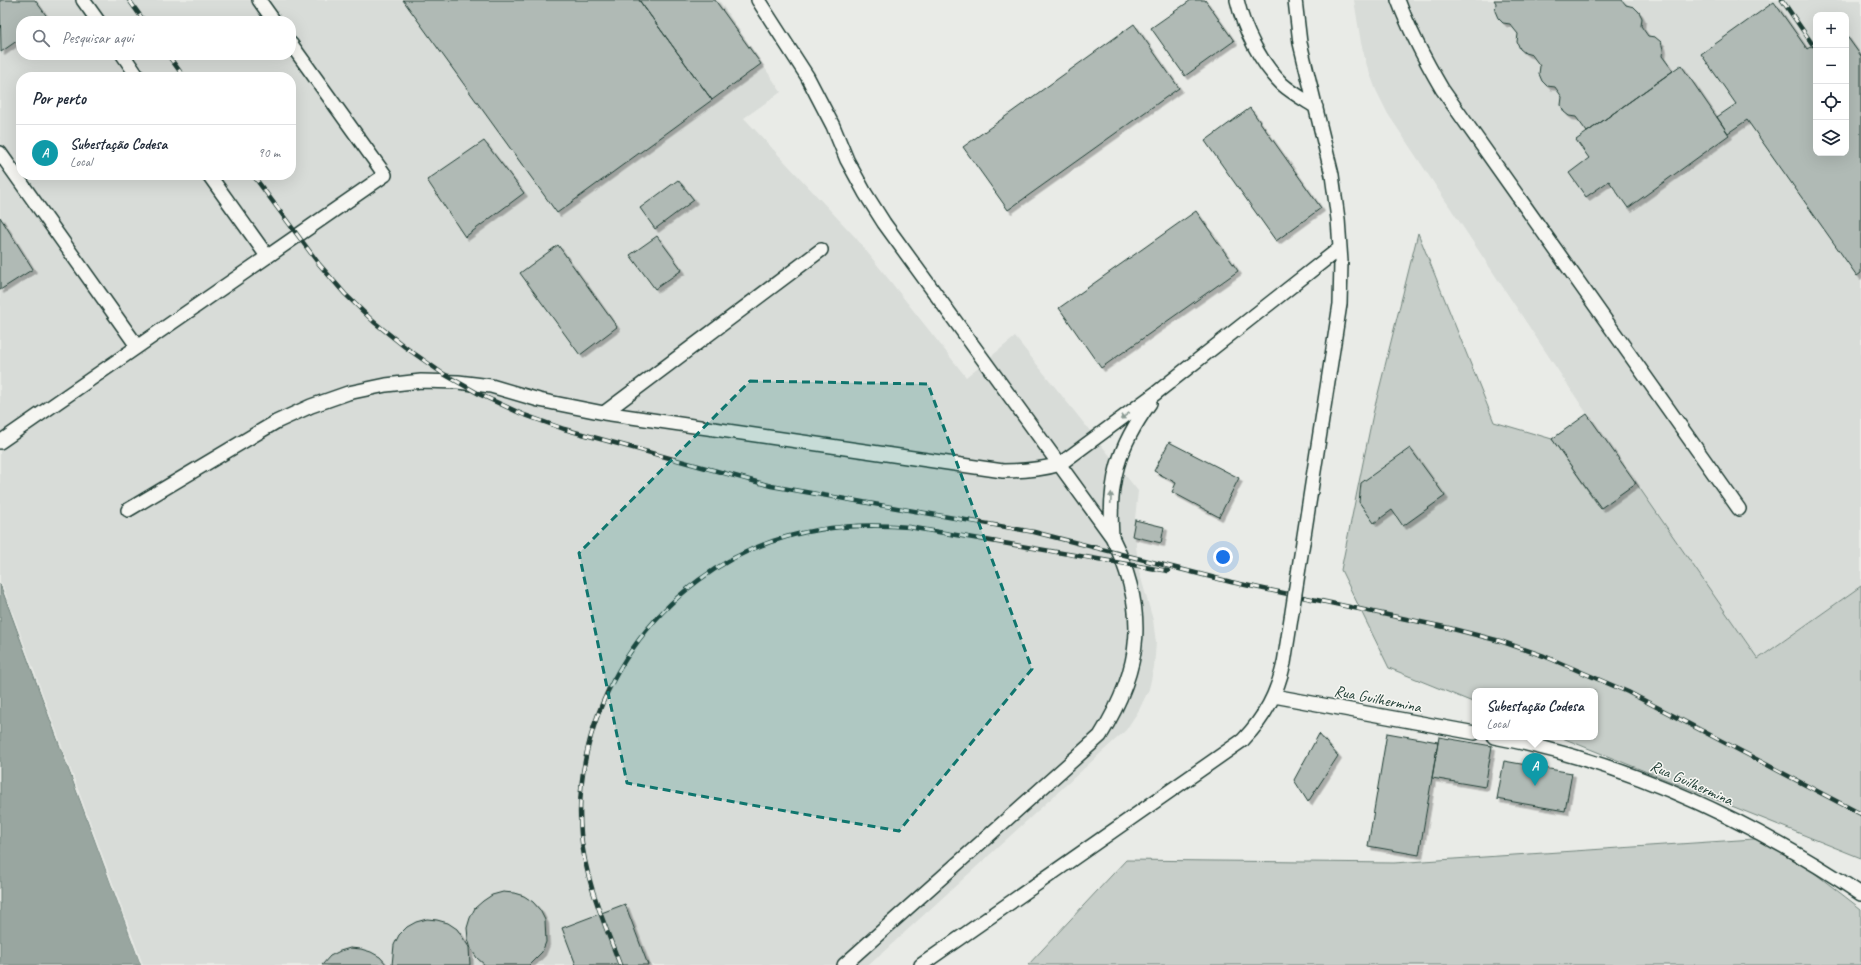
<!DOCTYPE html>
<html lang="pt">
<meta charset="utf-8">
<style>
:root{--surface:#fff;--page:#f2f2f3;--text:#1f2937;--muted:#747a83;--line:#e0e1e3;--accent:#1f6fb2}
body{margin:0;font-family:Caveat,sans-serif;background:var(--page);color:var(--text)}
.controls{position:absolute;right:12px;top:12px;display:grid;overflow:hidden;border-radius:8px;box-shadow:0 4px 16px #0002}
.controls button{width:36px;height:36px;display:grid;place-items:center;padding:0;border:0;border-bottom:1px solid var(--line);background:var(--surface);color:var(--text);font:20px sans-serif}
.you{position:absolute;left:1223px;top:557px;width:14px;height:14px;margin:-10px;border:3px solid #fff;border-radius:50%;background:#1a73e8;box-shadow:0 0 0 6px #1a73e833}
.badge{display:grid;place-items:center;width:26px;height:26px;border-radius:50%;background:var(--accent);color:#fff;font-size:13px;font-weight:700}
.pin{position:absolute;translate:-50% -33px;filter:drop-shadow(0 1px 2px #0008)}
.pin::after{content:'';position:absolute;top:21px;width:14px;height:12px;background:inherit;clip-path:polygon(0 0,100% 0,50% 100%)}
.popup{position:absolute;left:1472px;top:688px;width:126px;height:52px;box-sizing:border-box;display:grid;place-content:center;border-radius:8px;background:var(--surface);filter:drop-shadow(0 1px 3px #0005);font-size:13px;white-space:nowrap;color:var(--muted)}
.popup b{font-size:15px;color:var(--text)}
.popup::after{content:'';position:absolute;left:50%;top:100%;margin-left:-8px;border:8px solid transparent;border-top-color:var(--surface)}
.list{margin:0;padding:0;list-style:none}
h2{display:flex;justify-content:space-between;align-items:center;height:52px;margin:0;padding:0 16px;font-size:17px}
h2 small{font-size:13px;font-weight:400;color:var(--muted)}
.list li{display:grid;grid-template-columns:26px 1fr auto;gap:12px;align-items:center;box-sizing:border-box;height:56px;padding:0 16px;border-top:1px solid var(--line)}
.list b{display:block;font-size:15px;white-space:nowrap}
.list p{margin:0;font-size:13px;white-space:nowrap;color:var(--muted)}
.list em{font-size:13px;font-style:normal;color:var(--muted)}
.icon{flex:none;width:22px;height:22px;fill:none;stroke:currentColor;stroke-width:2;stroke-linecap:round;stroke-linejoin:round}
.map{position:relative;flex:none;width:1861px;height:965px;overflow:hidden}
.search{position:absolute;background:var(--surface);box-shadow:0 4px 16px #0002;left:16px;top:16px;width:280px;height:44px;display:flex;align-items:center;gap:10px;box-sizing:border-box;padding:0 14px;border-radius:16px;color:var(--muted);font-size:15px}
.panel{position:absolute;background:var(--surface);box-shadow:0 4px 16px #0002;left:16px;top:72px;width:280px;height:108px;border-radius:16px}
.map>svg:first-child{display:block}
.built{fill:#d8dcd8;fill-rule:evenodd}
.green{fill:#c7cec9;stroke:#73867e}
.water{fill:#99a6a0;stroke:#687c75}
.pier{fill:#e9ebe7}
.building{fill:#b0bab5;stroke:#1f3d34;filter:url(#shadow)}
.lines{fill:none;stroke-linecap:round;stroke-linejoin:round}
.lane-casing{stroke:#1f3d34;stroke-width:16}
.lane{stroke:#f6f6f2;stroke-width:13}
.rail-casing{stroke:#1f3d34;stroke-width:4.5}
.rail{stroke:#f6f6f2;stroke-width:3;stroke-dasharray:9;stroke-linecap:butt}
.lane-bridge-casing{stroke:#1f3d34;stroke-width:16;stroke-linecap:butt}
.lane-bridge{stroke:#f6f6f2;stroke-width:13}
.oneway{fill:#8a9a93}
.marked{fill:#0f766e;fill-opacity:0.2;stroke:#0f766e;stroke-width:3;stroke-dasharray:8 5;stroke-linejoin:round}
.labels{text-anchor:middle;stroke-width:3;stroke-linejoin:round;paint-order:stroke}
.street-label{font-size:16px;fill:#1f3d34;stroke:#f6f6f2}
</style>
<div class="map">
<svg width="1861" height="965" viewBox="0 0 1861 965">
<defs>
<filter id="shadow"><feDropShadow dx="3.5" dy="3.5" stdDeviation="0" flood-color="#0004"/></filter>
</defs>
<rect width="100%" height="100%" fill="#e9ebe7"/>
<filter id="ink" filterUnits="userSpaceOnUse"><feTurbulence type="fractalNoise" baseFrequency=".025" numOctaves="2"/><feDisplacementMap in="SourceGraphic" scale="8" xChannelSelector="R" yChannelSelector="G"/><feConvolveMatrix kernelMatrix="1 2 1 2 8 2 1 2 1" color-interpolation-filters="sRGB"/></filter>
<g filter="url(#ink)">
<!-- built -->
<path class="built" d="M0,0H719L781,92L744,118L856,238L966,377L1015,337L1138,491L1135,519L1136,546L1139,571L1153,620L1156,643L1154,667L1149,689L1139,710L1126,730L869,965H141L0,584ZM21,21H291V55H21ZM21,77H291V175H21Z
M1354,0H1861V586L1758,659L1587,414L1388,114L1376,90L1367,66L1361,43ZM1816,15H1846V153H1816Z"/>
<!-- green -->
<path class="green" d="M1418,233L1494,422L1552,439L1600,508L1636,483L1758,659L1861,586V858L1560,737H1595V691H1475V703L1389,668L1341,570L1373,414Z
M1769,838L1861,909V965H1028L1126,860L1394,863Z"/>
<!-- water -->
<path class="water" d="M0,584L141,965H0Z"/>
<!-- pier -->
<path class="pier" d="M0,582L2,584L143,965H141Z"/>
<!-- building -->
<path class="building" d="M0,0H35L48,18L44,21H21V38L1,52Z
M403,0H639L712,100L557,213Z
M639,0H715L761,64L712,100Z
M1191,0H1205L1234,41L1185,76L1151,28Z
M1494,0H1622L1626,5L1634,7L1639,12L1642,18L1641,26L1648,36L1655,37L1661,42L1663,49L1662,56L1673,71L1587,132L1576,117L1569,116L1564,112L1561,105L1562,97L1555,87L1547,86L1542,81L1539,74L1540,66L1532,55L1525,53L1520,49L1517,42L1518,34L1510,24L1503,23L1498,18L1495,11L1496,3Z
M1774,2L1807,49L1816,43V153H1846V35L1861,56V273L1857,276L1747,120L1728,133L1717,117L1736,104L1701,54Z
M1134,24L1179,88L1008,210L963,147Z
M1681,65L1729,135L1628,208L1609,181L1586,197L1569,173L1589,158L1576,140Z
M1250,108L1321,208L1276,241L1205,141Z
M484,141L524,193L465,237L427,180Z
M678,180L694,200L655,229L640,208Z
M1196,211L1238,271L1101,368L1059,308Z
M0,217L33,269L0,290Z
M657,236L682,270L655,289L630,255Z
M558,245L617,327L580,355L520,273Z
M1587,414L1636,483L1601,508L1552,439Z
M1169,442L1239,478L1219,517L1172,492L1176,483L1154,471Z
M1410,448L1445,496L1403,526L1392,510L1374,523L1359,502L1361,483Z
M1135,520L1164,527L1161,543L1132,536Z
M1387,733L1438,742L1419,855L1368,846Z
M1319,734L1338,756L1308,802L1294,780Z
M1439,737L1492,746L1485,787L1432,778Z
M1504,761L1572,773L1565,811L1497,799Z
M503,892L514,893L524,896L533,902L540,910L545,920L546,942L542,952L529,965H485L477,958L471,949L468,939L467,928L470,918L475,908L483,901L492,895Z
M625,904L648,965H576L562,928Z
M427,919L437,920L448,923L457,929L469,947L470,965H392L394,945L399,935L407,927L416,922Z
M350,948L361,949L371,952L380,957L387,965H322L330,956L340,951Z"/>
<g class="lines">
<!-- lane casing -->
<g class="lane-casing">
<path id="lane" d="M83,0L98,21
M259,0L274,21
M758,0L807,76L833,126L847,160L865,193L884,223L1112,537C1148,610 1143,667 1100,736L844,965
M1237,0C1244,30 1260,62 1282,84C1292,93 1305,100 1316,107
M1295,0L1300,43L1332,175L1338,219L1341,262L1340,304L1303,542
M1398,0C1410,32 1425,60 1442,89L1739,509
M123,55L138,77
M0,153L137,346
M209,175L267,256
M604,413L821,250
M0,442L385,175L291,44
M128,510L276,422L311,406L348,393L386,385L421,381L458,382L491,386L539,400L604,413L1003,471C1023,471 1041,470 1060,464L1156,393L1340,248
M1112,536C1108,482 1118,447 1150,403
M1274,696L1475,733
M1494,737C1626,762 1750,820 1861,894
M921,965L1243,740C1265,717 1277,694 1284,663"/>
</g>
<!-- lane -->
<use href="#lane" class="lane"/>
<!-- rail casing -->
<g class="rail-casing">
<path id="rail" d="M129,0L144,21
M1782,0L1813,45
M168,55L184,77
M253,175L319,264L345,294L374,322L405,347L442,373L481,395L522,414L564,429L771,486L1034,532L1231,582L1449,628L1500,641L1544,656L1628,692L1861,814
M620,965C604,922 585,880 581,834C570,703 659,573 786,537C827,525 867,524 909,527L1168,571"/>
</g>
<!-- rail -->
<use href="#rail" class="rail"/>
<!-- lane-bridge casing -->
<g class="lane-bridge-casing">
<path id="lane-bridge" d="M1284,663L1303,542"/>
</g>
<!-- lane-bridge -->
<use href="#lane-bridge" class="lane-bridge"/>
</g>
<!-- one-way arrows -->
<defs><path id="oneway-solid" d="M-6-.8H1V-3.2L6.5 0L1 3.2V.8H-6Z"/></defs>
<g class="oneway">
<use href="#oneway-solid" transform="translate(1125 416) rotate(144)"/>
<use href="#oneway-solid" transform="translate(1111 498) rotate(-87)"/>
</g>
</g>
<!-- marked area -->
<path class="marked" d="M750,381L928,384L1032,669L899,831L627,783L579,553Z"/>
<g class="labels">
<!-- street labels -->
<g class="street-label">
<text transform="translate(1378 698) rotate(11)" y="6">Rua Guilhermina</text>
<text transform="translate(1692 782) rotate(24)" y="6">Rua Guilhermina</text>
</g>
</g>
</svg>
<div class="controls">
<button>+</button>
<button>−</button>
<button><svg class="icon" aria-label="locate" viewBox="0 0 24 24"><circle cx="12" cy="12" r="6"/><path d="M12 2v4M12 18v4M2 12h4M18 12h4"/></svg></button>
<button><svg class="icon" aria-label="layers" viewBox="0 0 24 24"><path d="M12 4l9 5-9 5-9-5zM3 14l9 5 9-5"/></svg></button>
</div>
<div class="you"></div>
<div class="pin badge" style="left:1535px;top:786px;background:#0f9aa8">A</div>
<div class="popup"><b>Subestação Codesa</b>Local</div>
<div class="search"><svg class="icon" aria-label="search" viewBox="0 0 24 24"><circle cx="10" cy="10" r="6"/><path d="M15 15l6 6"/></svg>Pesquisar aqui</div>
<section class="panel">
<h2>Por perto<small></small></h2>
<ul class="list">
<li><span class="badge" style="background:#0f9aa8">A</span><div><b>Subestação Codesa</b><p>Local</p></div><em>90 m</em></li>
</ul>
</section>
</div>
